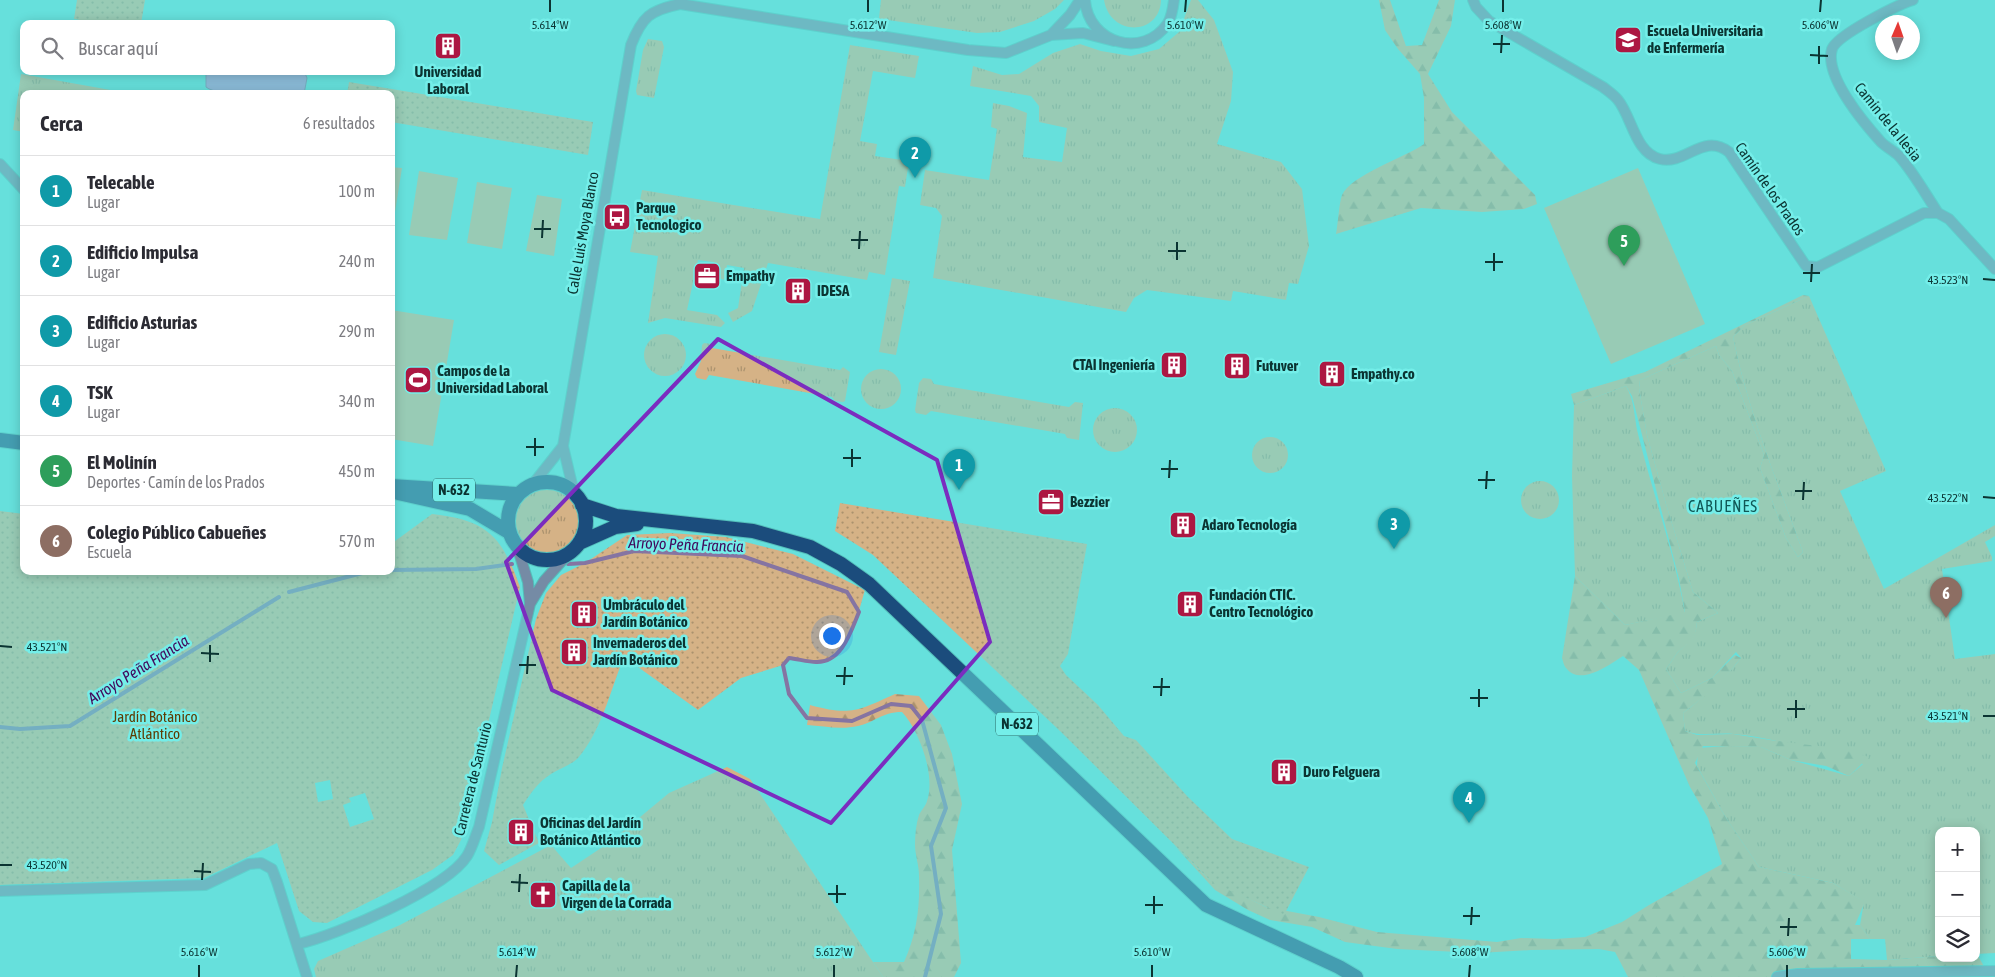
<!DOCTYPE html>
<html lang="es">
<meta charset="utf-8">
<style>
:root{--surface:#fff;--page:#f2f2f3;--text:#2b2b33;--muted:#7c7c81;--line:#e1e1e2;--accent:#111827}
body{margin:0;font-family:"Asap Condensed",sans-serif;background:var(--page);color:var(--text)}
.controls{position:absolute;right:15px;bottom:15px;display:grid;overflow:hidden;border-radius:10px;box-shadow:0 2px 12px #0003}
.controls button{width:45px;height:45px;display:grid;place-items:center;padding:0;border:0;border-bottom:1px solid var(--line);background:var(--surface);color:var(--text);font:25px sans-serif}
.compass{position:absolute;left:1875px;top:15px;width:45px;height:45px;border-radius:50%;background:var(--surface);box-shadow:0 2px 12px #0003;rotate:2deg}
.you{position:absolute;left:831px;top:635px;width:18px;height:18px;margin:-12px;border:4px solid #fff;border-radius:50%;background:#1a73e8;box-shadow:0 0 0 8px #1a73e833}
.badge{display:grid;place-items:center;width:32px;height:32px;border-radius:50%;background:var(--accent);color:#fff;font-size:16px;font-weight:700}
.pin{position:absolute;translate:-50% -41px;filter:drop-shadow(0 1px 2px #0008)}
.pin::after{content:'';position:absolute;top:26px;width:18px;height:15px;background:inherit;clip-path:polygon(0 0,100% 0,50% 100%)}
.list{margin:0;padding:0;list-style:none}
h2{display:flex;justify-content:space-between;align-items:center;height:65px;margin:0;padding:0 20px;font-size:21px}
h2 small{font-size:16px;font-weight:400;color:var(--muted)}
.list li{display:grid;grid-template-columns:32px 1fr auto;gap:15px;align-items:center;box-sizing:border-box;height:70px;padding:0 20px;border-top:1px solid var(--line)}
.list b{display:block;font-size:19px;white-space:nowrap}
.list p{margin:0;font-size:16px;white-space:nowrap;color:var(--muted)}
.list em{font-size:16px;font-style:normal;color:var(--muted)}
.icon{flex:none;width:28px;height:28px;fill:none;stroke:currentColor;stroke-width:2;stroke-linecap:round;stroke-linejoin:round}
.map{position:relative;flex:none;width:1995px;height:977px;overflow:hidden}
.search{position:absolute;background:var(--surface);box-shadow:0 2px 12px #0003;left:20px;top:20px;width:375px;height:55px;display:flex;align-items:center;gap:12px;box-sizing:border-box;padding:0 18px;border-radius:10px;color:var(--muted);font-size:19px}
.panel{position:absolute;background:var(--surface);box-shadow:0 2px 12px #0003;left:20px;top:90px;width:375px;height:485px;border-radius:10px}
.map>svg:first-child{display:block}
.grass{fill:url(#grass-tufts)}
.forest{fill:url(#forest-firs)}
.park{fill:url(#park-dots);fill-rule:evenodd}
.pitch{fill:#d5b286}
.water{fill:#b98fd2;stroke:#8574a2}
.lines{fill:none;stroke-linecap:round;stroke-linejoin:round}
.stream{stroke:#8574a2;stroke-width:4}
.minor-casing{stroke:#54beba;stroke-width:12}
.tertiary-casing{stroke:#54beba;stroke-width:12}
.trunk-casing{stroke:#54beba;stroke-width:16}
.minor{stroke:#758ba5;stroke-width:10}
.tertiary{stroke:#758ba5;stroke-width:10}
.trunk{stroke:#1b4c7c;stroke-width:14}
.marked{fill:none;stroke:#7b2cbf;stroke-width:4;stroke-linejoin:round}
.ticks{fill:none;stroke:#0b3432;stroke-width:2}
.labels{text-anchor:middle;stroke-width:5;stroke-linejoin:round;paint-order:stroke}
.shield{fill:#74eee9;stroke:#2a6c69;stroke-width:1}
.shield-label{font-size:14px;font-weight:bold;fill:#0b3432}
.poi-label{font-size:15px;font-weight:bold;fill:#0b3432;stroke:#74eee9;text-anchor:start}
.street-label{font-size:15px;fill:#0b3432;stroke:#74eee9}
.park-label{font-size:15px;fill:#5e3b03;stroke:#74eee9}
.neighbourhood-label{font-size:16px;letter-spacing:1px;fill:#115856;stroke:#74eee9}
.water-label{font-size:16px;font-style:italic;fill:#42095b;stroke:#74eee9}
.ticks-label{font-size:12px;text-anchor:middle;fill:#0b3432;stroke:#74eee9;stroke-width:5;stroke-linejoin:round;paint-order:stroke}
</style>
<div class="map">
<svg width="1995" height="977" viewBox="0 0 1995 977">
<defs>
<pattern id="grass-tufts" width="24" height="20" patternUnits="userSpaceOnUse" patternTransform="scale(1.25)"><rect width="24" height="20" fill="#d5b286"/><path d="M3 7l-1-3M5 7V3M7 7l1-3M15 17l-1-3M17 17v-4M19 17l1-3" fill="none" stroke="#ab926e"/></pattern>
<pattern id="forest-firs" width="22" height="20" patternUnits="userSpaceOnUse" patternTransform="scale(1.25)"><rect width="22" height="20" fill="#d5b286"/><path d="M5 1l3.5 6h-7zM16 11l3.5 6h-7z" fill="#ab926e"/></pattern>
<pattern id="park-dots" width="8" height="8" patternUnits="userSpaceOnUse" patternTransform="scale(1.25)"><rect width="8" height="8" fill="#d5b286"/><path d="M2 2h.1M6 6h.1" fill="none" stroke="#ab926e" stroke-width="1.8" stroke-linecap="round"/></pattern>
</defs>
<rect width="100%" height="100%" fill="#66e0dc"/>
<!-- grass -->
<path class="grass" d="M881,0H1064L1055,9L1034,21L1000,32L977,33L881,19L879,18Z
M1104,0H1161C1160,36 1110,37 1104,0Z
M1191,0H1198L1214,20L1233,72L1231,101L1217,144L1281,162L1302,189L1309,246L1298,284L1289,283L1286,300L1233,291L1231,301L1147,290L1134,298L1126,312L933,278L942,216L936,208L920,205L925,170L989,180L997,129L991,127L993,103L1009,106L1027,113L1023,157L1062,162L1067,128L1039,122V106L1031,96L970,86L973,66L1002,75L1019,74L1053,53L1080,44L1101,51L1131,56L1159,49L1179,32Z
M648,39L662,41L664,47L654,98L637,95L636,91L643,50Z
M850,45L919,56L915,78L873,71L860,141L877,144L875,156L909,161L905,187L899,186L885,275L869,272L867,280L768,263L752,311L733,322L728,313L738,308L744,268L727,265L725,280L715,277L714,262L698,260L687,310L717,315L725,323L721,327L665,318L648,323L658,256L630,252L642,190L820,219Z
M21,74L133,94H24V132L13,130Z
M892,278L910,281L896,355L879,352Z
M1809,296L1886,471L1840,491L1884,589L1995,525V536L1985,542L1992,557V561L1942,569L1955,659L1995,654V953L1976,954V831H1939V956L1887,960L1885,939H1870L1860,925L1864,902L1833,883L1759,867L1726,818L1697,766L1698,748L1729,746L1761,747L1791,760L1849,776L1863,764C1821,753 1777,738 1734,734C1717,732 1702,737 1685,731L1683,713C1704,697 1725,679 1741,658L1736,652L1712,678L1681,693L1666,669C1670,664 1674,657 1678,652C1691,640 1695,640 1697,622L1718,613L1693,592L1666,504L1647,435L1639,388L1640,380L1716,346L1719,355L1732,371L1764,455L1760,468L1786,538L1798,557L1803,552C1777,481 1748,411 1733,337L1745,325Z
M644 355a21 21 0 1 1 42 0a21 21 0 1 1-42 0Z
M704,343L712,344V348L840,370L843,367L850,372L845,401L843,402L835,401L832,397L709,375L706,380L697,378L695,374L701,361L702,345Z
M861 389a20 20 0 1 1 40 0a20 20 0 1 1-40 0Z
M923,378L931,379L934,384L1069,407L1075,402L1083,403L1079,440L1067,438L1065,434L931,411L926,415L916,413L915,410L919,383Z
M1626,386C1635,401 1634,418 1638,434C1653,494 1674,552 1685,613L1625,625L1575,576L1572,476L1574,405Z
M1093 430a22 22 0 1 1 44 0a22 22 0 1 1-44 0Z
M1252 455a18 18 0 1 1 36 0a18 18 0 1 1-36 0Z
M1521 500a19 19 0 1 1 38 0a19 19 0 1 1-38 0Z
M508 521a39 39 0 1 1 78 0a39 39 0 1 1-78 0Z
M727,767L750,779L883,977H316L314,969L318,961L400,925L551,845L571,868L610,842L669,793Z"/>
<!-- forest -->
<path class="forest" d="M1379,0H1390L1406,46L1422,45L1439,0H1455L1451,26L1428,74L1452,112L1535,195L1537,204L1524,209L1482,212L1421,208L1336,234C1338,224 1339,203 1342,195C1351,175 1404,158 1424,144V98L1420,74L1398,49L1385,30Z
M1803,295L1809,296L1745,325L1733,337C1748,411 1777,481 1803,552L1798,557L1786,538L1760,468L1764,455L1732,371L1719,355L1716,346L1640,380L1639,388L1647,435L1666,504L1693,592L1718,613L1697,622C1695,642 1692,640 1678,652C1674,657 1670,664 1666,669L1681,693L1712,678L1735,655L1741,658L1719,685L1683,713L1685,731L1697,735L1733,734L1770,740L1841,749L1869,757L1849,776L1826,766L1791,760L1761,747L1703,746L1695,763L1726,818L1759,867L1833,883L1865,902L1855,925H1860L1870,939H1851V959L1887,960L1939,956V958H1976L1977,954L1990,977H1628L1615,952L1599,949L1531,950L1479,953L1397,949L1345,942L1312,927L1270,920L1248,910L1215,890L1174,845L1210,880L1266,907L1319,917L1377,932L1497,942L1521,938L1554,939L1585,937L1622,922L1649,905L1722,864L1708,818L1690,787L1639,670L1623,656C1610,664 1581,687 1566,668C1564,666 1563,661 1562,658L1575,576L1625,625L1685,612L1679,579L1632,396L1626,386L1574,405L1571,394L1645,372Z
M895,694L919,696L941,725L952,754L962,804L952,850L961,963L954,977H883L873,962H904C917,933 920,907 919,876C919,865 915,855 915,845C915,835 916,824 919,815C921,810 926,806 927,801C936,776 919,730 902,712C881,712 874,723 858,726C841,730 823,726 807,725L810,705C850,716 858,711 895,694Z"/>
<!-- park -->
<path class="park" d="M77,0H145L141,24H103L74,19Z
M349,82L593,122L588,155L391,122V94H347Z
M840,503L1087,544L1068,654L1060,666L1066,675L1098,705L1124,736L1136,740L1188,797L1232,839L1309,867L1284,915L1213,883L1060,731L873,555L835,531Z
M0,511L24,514V571H391V544L432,514C487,520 502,536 520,587L461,840L453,855L432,870L327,923L313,922L299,911L277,843L204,878L0,885ZM330,780L333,799L318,802L315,783ZM365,793L374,819L350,827L343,805L351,802L349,798Z
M670,533L726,537L793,554L865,590C857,616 850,655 820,662C811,664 798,659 789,658L783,665L741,678L698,710L624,657C610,691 602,730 578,758C571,765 559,769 551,774C538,782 531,793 523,805L539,843L499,865L484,851L492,822L502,768L536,619L546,593L561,575L585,563L627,535Z"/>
<!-- pitch -->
<path class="pitch" d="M391,167L402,168L392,231H391Z
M1638,168L1705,324L1611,364L1544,208Z
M419,171L458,178L447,240L409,235Z
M477,182L512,188L502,249L467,243Z
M537,195L562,199L554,256L526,251Z
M391,310L454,320L433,446L391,439Z"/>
<!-- water -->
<path class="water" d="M206,71H304L307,78L304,94C284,94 219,98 206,87Z"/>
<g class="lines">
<!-- stream -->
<path class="stream" d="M568,564L585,563L634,551L742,556L847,592L859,612C851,631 842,663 816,662C808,662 798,659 789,658L783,665L789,694L807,718L852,721L891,704L911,706L922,720L946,808L931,846L941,914L925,977
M391,570L476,569L512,564
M289,592L370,571
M0,727L20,729L70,726L279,597"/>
<!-- minor casing -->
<g class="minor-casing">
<path id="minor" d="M1473,0L1476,7L1489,21L1603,87C1608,91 1614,95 1618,100C1632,117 1635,153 1660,159C1686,165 1703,132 1729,152L1806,266L1818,267L1924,213H1938L1949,219L1995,269
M1913,0C1897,5 1837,35 1832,49C1824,76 1864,123 1881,142C1886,147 1894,151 1899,156C1914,173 1926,195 1938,213
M0,164L24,190
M518,549L528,582L530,604
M0,891L205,885L249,864L261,863L272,869L277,882L307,977
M298,944C337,935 446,889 467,856C472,848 475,837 479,827L530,604L544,581L569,553
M1777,977L1798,974L1995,971"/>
</g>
<!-- tertiary casing -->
<g class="tertiary-casing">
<path id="tertiary" d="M1085,0C1088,43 1143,60 1168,23C1172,16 1173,8 1174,0
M1051,35L1070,15L1080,0
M533,484L563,446
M574,493L563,446L631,45C642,17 650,10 680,4L968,50L1006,53L1051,35L1083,33L1114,41"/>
</g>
<!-- trunk casing -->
<g class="trunk-casing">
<path id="trunk" d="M0,440L24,443
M508 521a39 39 0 1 1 78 0a39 39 0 1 1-78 0Z
M391,486L517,494
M398,493L470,509L507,531
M582,505L616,516L753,531L810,547L841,564L869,584L1206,905L1339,967L1356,977
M579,543L615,527L637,524"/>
</g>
<!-- minor -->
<use href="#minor" class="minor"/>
<!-- tertiary -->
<use href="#tertiary" class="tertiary"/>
<!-- trunk -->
<use href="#trunk" class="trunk"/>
</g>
<!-- marked area -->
<path d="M0 0H1995V977H0ZM718,339L937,460L990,642L831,823L552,690L506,562Z" fill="#66e0dc" fill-opacity=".55" fill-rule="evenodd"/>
<path class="marked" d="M718,339L937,460L990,642L831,823L552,690L506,562Z"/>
<!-- ticks -->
<path class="ticks" d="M550,12V0M868,12V0M1185,12L1186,0M1503,12V0M1820,12L1821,0M1493,44H1510M1501,53L1502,35M1810,55L1828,56M1819,64V46M534,229H551M542,238L543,220M851,240H868M859,249L860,231M1168,251H1186M1177,260V242M1485,262H1503M1494,271V253M1803,273H1820M1983,279L1995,280M1811,282L1812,264M526,447H544M535,456V438M843,458H861M852,467V449M1161,469H1178M1169,478L1170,460M1478,480H1495M1486,489L1487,471M1795,491H1812M1983,497L1995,498M1803,500L1804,482M0,646L12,647M201,653L219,654M210,662V645M519,665H536M527,674L528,656M836,676H853M844,685L845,667M1153,687H1170M1161,696L1162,678M1470,698H1488M1479,707V689M1787,709H1805M1983,716H1995M1796,718V700M0,865H12M194,871L211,872M202,880L203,863M511,882L528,883M519,892L520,874M828,894H846M837,903V885M1145,905H1163M1154,914V896M1463,916H1480M1471,925L1472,907M1780,927H1797M1788,936L1789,918M199,977V965M516,977L517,965M834,977V965M1152,977V965M1469,977L1470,965M1787,977V965"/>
<!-- icons -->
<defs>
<g id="university-square" transform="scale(1.4375)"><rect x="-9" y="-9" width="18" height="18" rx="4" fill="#ac1742" stroke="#74eee9"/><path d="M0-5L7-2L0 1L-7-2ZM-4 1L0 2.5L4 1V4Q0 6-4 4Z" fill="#fff"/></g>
<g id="building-square" transform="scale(1.4375)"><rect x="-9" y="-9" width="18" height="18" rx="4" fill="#ac1742" stroke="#74eee9"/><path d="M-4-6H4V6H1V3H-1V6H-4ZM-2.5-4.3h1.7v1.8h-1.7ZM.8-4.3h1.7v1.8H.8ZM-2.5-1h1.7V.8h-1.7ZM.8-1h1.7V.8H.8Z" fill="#fff"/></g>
<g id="bus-square" transform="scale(1.4375)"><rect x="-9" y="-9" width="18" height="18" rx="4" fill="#ac1742" stroke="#74eee9"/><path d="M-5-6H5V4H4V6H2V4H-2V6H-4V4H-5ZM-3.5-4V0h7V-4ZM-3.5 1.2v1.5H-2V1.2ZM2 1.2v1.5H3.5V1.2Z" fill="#fff"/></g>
<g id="office-square" transform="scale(1.4375)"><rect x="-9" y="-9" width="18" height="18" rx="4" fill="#ac1742" stroke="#74eee9"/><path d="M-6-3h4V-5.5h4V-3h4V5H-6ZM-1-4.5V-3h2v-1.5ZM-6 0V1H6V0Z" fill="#fff"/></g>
<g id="stadium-square" transform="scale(1.4375)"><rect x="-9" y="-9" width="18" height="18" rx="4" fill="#ac1742" stroke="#74eee9"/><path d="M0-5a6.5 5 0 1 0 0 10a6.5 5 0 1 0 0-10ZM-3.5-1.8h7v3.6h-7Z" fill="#fff"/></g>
<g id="church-square" transform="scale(1.4375)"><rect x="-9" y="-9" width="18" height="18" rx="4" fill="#ac1742" stroke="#74eee9"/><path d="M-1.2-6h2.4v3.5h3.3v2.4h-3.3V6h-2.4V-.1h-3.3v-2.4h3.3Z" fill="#fff"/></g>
</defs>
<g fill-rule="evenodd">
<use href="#university-square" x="1628" y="40"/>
<use href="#building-square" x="448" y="46"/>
<use href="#bus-square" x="617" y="217"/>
<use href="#office-square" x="707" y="276"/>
<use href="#building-square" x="798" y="291"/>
<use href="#building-square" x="1174" y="365"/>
<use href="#building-square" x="1237" y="366"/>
<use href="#building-square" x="1332" y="374"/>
<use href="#stadium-square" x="418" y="380"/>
<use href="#office-square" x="1051" y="502"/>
<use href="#building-square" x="1183" y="525"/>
<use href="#building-square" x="1190" y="604"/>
<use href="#building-square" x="584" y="614"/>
<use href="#building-square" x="574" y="652"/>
<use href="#building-square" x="1284" y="772"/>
<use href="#building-square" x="521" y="832"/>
<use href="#church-square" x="543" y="895"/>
</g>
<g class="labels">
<!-- shield labels -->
<g class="shield">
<rect x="433" y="478.5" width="42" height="23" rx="4"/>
<rect x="996" y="712.5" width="42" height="23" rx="4"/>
</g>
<g class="shield-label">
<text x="454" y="495">N-632</text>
<text x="1017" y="729">N-632</text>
</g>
<!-- poi labels -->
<g class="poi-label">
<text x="1647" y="36">Escuela Universitaria<tspan x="1647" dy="17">de Enfermería</tspan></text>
<text x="448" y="77" text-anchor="middle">Universidad<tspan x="448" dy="17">Laboral</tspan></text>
<text x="636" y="213">Parque<tspan x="636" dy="17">Tecnologico</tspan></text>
<text x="726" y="281">Empathy</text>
<text x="817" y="296">IDESA</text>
<text x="1155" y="370" text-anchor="end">CTAI Ingeniería</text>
<text x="1256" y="371">Futuver</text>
<text x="437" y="376">Campos de la<tspan x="437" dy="17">Universidad Laboral</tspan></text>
<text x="1351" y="379">Empathy.co</text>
<text x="1070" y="507">Bezzier</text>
<text x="1202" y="530">Adaro Tecnología</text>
<text x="1209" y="600">Fundación CTIC.<tspan x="1209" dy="17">Centro Tecnológico</tspan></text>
<text x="603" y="610">Umbráculo del<tspan x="603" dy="17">Jardín Botánico</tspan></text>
<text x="593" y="648">Invernaderos del<tspan x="593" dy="17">Jardín Botánico</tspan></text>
<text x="1303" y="777">Duro Felguera</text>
<text x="540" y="828">Oficinas del Jardín<tspan x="540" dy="17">Botánico Atlántico</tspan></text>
<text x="562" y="891">Capilla de la<tspan x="562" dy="17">Virgen de la Corrada</tspan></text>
</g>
<!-- street labels -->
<g class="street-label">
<text transform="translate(1888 122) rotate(51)" y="5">Camín de la Ilesia</text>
<text transform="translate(1770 189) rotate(55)" y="5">Camín de los Prados</text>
<text transform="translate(583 233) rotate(-80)" y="5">Calle Luis Moya Blanco</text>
<text transform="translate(473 779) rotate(-76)" y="5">Carretera de Santurio</text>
</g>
<!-- park labels -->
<g class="park-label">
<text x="155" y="722">Jardín Botánico<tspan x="155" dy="17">Atlántico</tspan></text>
</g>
<!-- neighbourhood labels -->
<g class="neighbourhood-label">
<text x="1723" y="512">CABUEÑES</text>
</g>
<!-- water labels -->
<g class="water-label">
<text transform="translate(686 544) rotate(2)" y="6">Arroyo Peña Francia</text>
<text transform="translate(138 669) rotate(-32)" y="6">Arroyo Peña Francia</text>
</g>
</g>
<g class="ticks-label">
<text x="550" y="29">5.614°W</text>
<text x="868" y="29">5.612°W</text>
<text x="1185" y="29">5.610°W</text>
<text x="1503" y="29">5.608°W</text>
<text x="1820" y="29">5.606°W</text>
<text x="1948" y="284">43.523°N</text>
<text x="1948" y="502">43.522°N</text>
<text x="47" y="651">43.521°N</text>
<text x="1948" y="720">43.521°N</text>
<text x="47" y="869">43.520°N</text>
<text x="199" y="956">5.616°W</text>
<text x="517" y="956">5.614°W</text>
<text x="834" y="956">5.612°W</text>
<text x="1152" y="956">5.610°W</text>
<text x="1470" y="956">5.608°W</text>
<text x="1787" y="956">5.606°W</text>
</g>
</svg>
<div class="controls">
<button>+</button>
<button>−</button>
<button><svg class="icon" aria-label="layers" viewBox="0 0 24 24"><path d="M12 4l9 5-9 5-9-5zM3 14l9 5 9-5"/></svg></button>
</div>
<svg class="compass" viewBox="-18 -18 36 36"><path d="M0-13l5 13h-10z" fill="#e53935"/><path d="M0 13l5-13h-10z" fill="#7c7c81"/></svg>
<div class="you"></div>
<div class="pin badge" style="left:959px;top:490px;background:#0f9aa8">1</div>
<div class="pin badge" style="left:915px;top:178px;background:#0f9aa8">2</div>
<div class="pin badge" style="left:1394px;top:549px;background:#0f9aa8">3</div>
<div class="pin badge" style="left:1469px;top:823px;background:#0f9aa8">4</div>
<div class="pin badge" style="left:1624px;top:266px;background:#2e9e5b">5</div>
<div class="pin badge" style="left:1946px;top:618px;background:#8d6e63">6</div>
<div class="search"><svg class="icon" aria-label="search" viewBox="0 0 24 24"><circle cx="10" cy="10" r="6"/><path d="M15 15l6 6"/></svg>Buscar aquí</div>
<section class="panel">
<h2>Cerca<small>6 resultados</small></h2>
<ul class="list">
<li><span class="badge" style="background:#0f9aa8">1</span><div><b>Telecable</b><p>Lugar</p></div><em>100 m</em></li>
<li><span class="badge" style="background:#0f9aa8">2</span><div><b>Edificio Impulsa</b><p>Lugar</p></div><em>240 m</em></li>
<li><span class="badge" style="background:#0f9aa8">3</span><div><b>Edificio Asturias</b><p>Lugar</p></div><em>290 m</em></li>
<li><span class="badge" style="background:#0f9aa8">4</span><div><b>TSK</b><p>Lugar</p></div><em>340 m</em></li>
<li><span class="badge" style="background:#2e9e5b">5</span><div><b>El Molinín</b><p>Deportes · Camín de los Prados</p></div><em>450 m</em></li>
<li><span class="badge" style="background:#8d6e63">6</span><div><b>Colegio Público Cabueñes</b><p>Escuela</p></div><em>570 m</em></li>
</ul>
</section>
</div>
